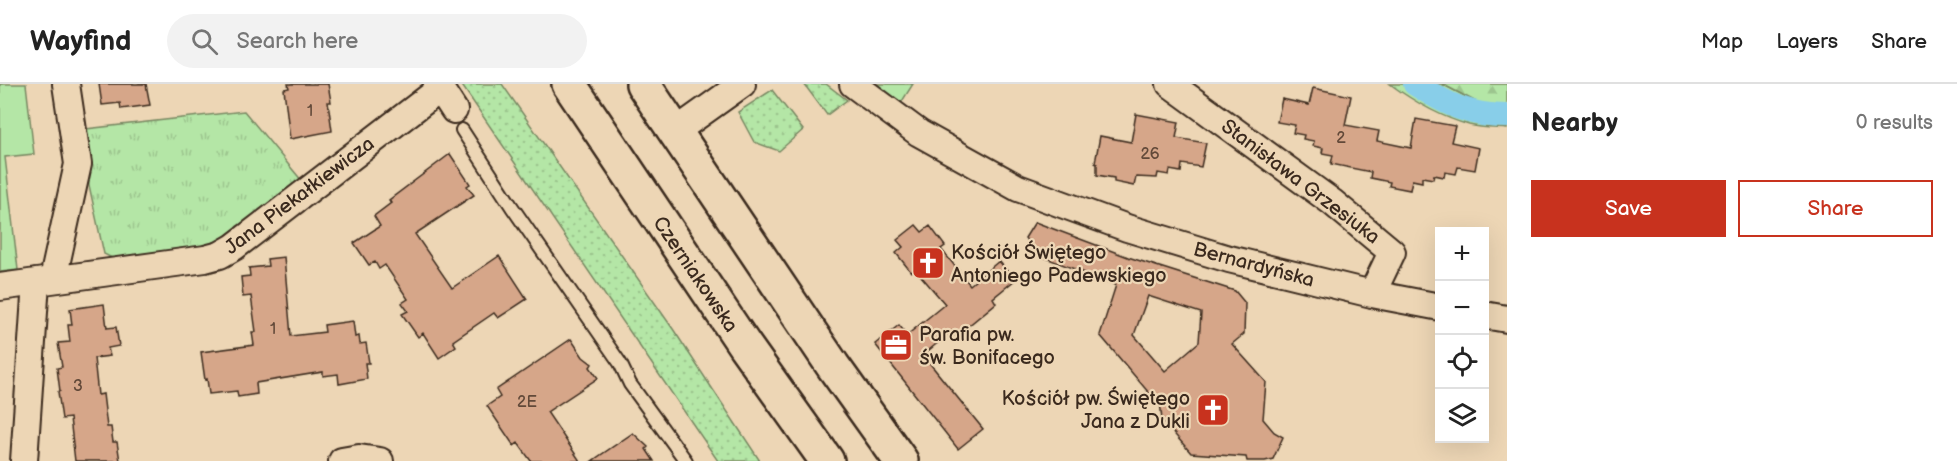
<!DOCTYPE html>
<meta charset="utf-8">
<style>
:root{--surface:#fff;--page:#f2f2f2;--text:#222;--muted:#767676;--line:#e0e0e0;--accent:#c8321e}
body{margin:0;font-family:"Balsamiq Sans",sans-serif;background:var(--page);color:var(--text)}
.controls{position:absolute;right:18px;bottom:18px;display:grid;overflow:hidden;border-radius:0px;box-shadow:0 6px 24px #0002}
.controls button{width:54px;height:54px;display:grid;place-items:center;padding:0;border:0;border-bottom:2px solid var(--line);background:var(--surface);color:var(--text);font:30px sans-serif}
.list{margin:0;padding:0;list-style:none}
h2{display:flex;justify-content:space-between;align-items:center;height:78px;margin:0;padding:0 24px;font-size:26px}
h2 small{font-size:20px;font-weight:400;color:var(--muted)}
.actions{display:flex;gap:12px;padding:18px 24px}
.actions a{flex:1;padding:14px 0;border:2px solid var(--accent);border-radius:0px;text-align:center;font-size:21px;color:var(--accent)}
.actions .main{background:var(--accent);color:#fff}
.icon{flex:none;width:33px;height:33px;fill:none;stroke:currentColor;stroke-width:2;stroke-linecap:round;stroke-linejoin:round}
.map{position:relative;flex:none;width:1507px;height:377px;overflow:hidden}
header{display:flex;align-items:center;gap:36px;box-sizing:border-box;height:84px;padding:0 30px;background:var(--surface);border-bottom:2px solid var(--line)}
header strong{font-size:28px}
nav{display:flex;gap:33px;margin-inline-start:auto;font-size:21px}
.search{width:420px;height:54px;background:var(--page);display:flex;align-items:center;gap:15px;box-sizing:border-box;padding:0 21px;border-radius:33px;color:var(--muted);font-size:22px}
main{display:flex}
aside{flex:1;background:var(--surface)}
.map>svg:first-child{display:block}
.grass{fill:url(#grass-dots);stroke:#788862;stroke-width:1.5}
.forest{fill:url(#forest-firs);stroke:#788862;stroke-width:1.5}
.park{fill:url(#park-tufts);stroke:#788862;stroke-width:1.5}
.garden{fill:#b4e6a6;stroke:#788862;stroke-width:1.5}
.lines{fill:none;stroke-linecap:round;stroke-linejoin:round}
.canal{stroke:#88cee9;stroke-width:24}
.building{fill:#d6a689;stroke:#3b2a1e;stroke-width:1.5;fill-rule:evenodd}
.service-casing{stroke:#3b2a1e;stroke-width:16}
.minor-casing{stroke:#3b2a1e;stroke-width:30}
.secondary-casing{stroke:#3b2a1e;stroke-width:38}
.service{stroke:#edd6b5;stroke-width:12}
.minor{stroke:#edd6b5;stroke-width:26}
.secondary{stroke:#edd6b5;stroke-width:33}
.labels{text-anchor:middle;stroke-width:4.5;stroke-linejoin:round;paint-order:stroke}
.number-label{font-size:16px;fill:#624939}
.street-label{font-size:20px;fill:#3b2a1e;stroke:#edd6b5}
.poi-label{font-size:20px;fill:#3b2a1e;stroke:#edd6b5;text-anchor:start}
</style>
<header>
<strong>Wayfind</strong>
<div class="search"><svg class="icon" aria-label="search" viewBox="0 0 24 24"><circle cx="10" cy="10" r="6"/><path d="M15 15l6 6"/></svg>Search here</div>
<nav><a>Map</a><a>Layers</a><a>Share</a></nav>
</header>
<main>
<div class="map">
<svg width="1507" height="377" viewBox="0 0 1507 377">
<defs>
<pattern id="grass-dots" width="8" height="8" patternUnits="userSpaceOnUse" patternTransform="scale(1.5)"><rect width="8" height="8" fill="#b4e6a6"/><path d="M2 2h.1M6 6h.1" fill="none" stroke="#9cc58e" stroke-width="1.8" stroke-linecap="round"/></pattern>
<pattern id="forest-firs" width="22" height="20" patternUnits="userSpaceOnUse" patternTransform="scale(1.5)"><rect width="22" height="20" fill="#b4e6a6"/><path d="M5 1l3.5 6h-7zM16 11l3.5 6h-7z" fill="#9cc58e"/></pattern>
<pattern id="park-tufts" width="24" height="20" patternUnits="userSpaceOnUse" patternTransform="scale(1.5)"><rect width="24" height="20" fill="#b4e6a6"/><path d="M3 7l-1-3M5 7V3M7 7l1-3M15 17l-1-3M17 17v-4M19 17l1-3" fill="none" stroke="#9cc58e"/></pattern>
</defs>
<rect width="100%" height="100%" fill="#edd6b5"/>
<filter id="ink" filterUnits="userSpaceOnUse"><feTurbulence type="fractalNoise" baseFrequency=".0167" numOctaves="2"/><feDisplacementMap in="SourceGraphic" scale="12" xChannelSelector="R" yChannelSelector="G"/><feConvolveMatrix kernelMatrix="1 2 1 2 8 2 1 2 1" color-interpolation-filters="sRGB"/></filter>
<g filter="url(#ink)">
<!-- grass -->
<path class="grass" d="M461,0H502L673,245L760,377H718Z
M804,0H826L847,16L827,31Z
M1390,0H1442L1484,22H1507V45C1495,44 1481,44 1469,41C1441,33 1413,17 1390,0Z
M772,6L803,46L779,67L754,58L738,28Z"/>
<!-- forest -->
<path class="forest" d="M1442,0H1507V22H1484Z"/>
<!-- park -->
<path class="park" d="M244,27L302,97L224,158L209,162L116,176L104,170L77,46Z"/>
<!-- garden -->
<path class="garden" d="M0,0H26L34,70L5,73L18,186L0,188Z
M875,0H913L901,19Z"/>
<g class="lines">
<!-- canal -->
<path class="canal" d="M1415,0C1446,20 1469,32 1507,32"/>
</g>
<!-- building -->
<path class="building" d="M99,0H146L150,21L121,25L120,19L102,21Z
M288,0H328L331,18H328L332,47L290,55L284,5L289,4Z
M1313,4L1351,12L1345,41L1379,47L1377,57L1411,64L1416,35L1455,42L1451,58L1479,64L1475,86L1458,83L1456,90L1445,88L1444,93L1434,91L1433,95L1422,93V98L1412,96L1410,106L1389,102L1390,98L1370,94L1371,88L1331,80L1333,71L1322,69L1323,64L1313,62L1314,57L1303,55L1304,51L1293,49L1295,41L1277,38L1282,15L1309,21Z
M1136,30L1179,38L1176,54L1206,59L1201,83L1182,80L1181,88L1170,86L1169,91L1158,89L1157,94L1136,93L1134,102L1114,98V94L1097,91V80L1095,79L1100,52L1131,58Z
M450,70L470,100L467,102L474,111L415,150L452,204L499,172L527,215L498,234L494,229L453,257L456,262L439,274L423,249L418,253L402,230L408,227L402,219L408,215L385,181L379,185L375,178L369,181L354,159L380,142L374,132L391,119L389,116Z
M1035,138L1128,173L1235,207L1245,219L1244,250L1232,260L1266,298L1263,335L1274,348L1283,353L1273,375L1265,377H1247L1246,373L1191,369L1162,336L1160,317L1149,309L1100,251L1116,201L1038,171L1025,154ZM1148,212L1201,229L1199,258L1165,287L1134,251Z
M916,141L922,148L930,142L945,162L941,165L970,201L999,177L1015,196L993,214L996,219L956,252L952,247L923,271L983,345L958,365L875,260L899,241L907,251L945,220L915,185L911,188L896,169L903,163L897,156Z
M284,173L291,252L325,248L324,241L353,237L355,253L359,252L360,260L366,259L369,279H365L367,295L339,300L338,290L323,292V288L256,299L257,310L238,313L237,307L209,310L207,295L205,296L201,268L254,261L252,248H256L251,212L243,213L241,193L250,192L249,184L268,182L267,175Z
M104,220L107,244L116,243L119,262L108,264L110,272L94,274L98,311L103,310L107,343H111L113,358H117L120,377H75L70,334L62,335L58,308L60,307L57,284L62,283L58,259L70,258L68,241H72L70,225Z
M571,255L583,273L592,280L590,283L598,294L547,328L580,377H531L518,359L514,362L487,322L500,313L496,306Z
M633,349L648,363L646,365L654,377H592Z"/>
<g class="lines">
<!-- service casing -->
<g class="service-casing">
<path id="service" d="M462,46L512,123L620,279L630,300L686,377"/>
</g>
<!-- minor casing -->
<g class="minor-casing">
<path id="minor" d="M437,0L454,26
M853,0L919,49L1018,104L1127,144L1229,175L1372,210L1440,223
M1170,0L1332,118L1392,168L1372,210
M676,47L742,0
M53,195L78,80L66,0
M0,203L205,175L220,171L234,163L440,5
M1484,231L1507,235
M24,377L36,198
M342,377L359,374L380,377"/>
</g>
<!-- secondary casing -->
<g class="secondary-casing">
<path id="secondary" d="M569,0L745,262L827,377
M643,0L833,282L901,377"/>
</g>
<!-- service -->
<use href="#service" class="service"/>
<!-- minor -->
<use href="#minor" class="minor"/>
<!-- secondary -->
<use href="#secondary" class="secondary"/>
</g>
</g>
<!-- icons -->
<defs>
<g id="church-square" transform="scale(1.725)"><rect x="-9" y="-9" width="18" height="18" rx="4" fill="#c8321e" stroke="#edd6b5"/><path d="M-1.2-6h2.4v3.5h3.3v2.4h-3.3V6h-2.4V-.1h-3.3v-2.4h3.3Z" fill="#fff"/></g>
<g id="office-square" transform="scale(1.725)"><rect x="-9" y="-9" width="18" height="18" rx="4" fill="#c8321e" stroke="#edd6b5"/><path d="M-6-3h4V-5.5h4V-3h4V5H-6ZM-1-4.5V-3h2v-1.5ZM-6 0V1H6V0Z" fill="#fff"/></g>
</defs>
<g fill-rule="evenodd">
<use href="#church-square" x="928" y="179"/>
<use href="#office-square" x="896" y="261"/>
<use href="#church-square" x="1213" y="326"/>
</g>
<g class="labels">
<!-- number labels -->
<g class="number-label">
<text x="310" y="32">1</text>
<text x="1341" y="59">2</text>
<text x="1150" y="75">26</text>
<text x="273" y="250">1</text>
<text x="78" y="307">3</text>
<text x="527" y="323">2E</text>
</g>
<!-- street labels -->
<g class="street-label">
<text transform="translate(1301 97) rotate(37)" y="7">Stanisława Grzesiuka</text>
<text transform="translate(299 111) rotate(-37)" y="7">Jana Piekałkiewicza</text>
<text transform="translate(1254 180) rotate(15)" y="7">Bernardyńska</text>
<text transform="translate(696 190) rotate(56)" y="7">Czerniakowska</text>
</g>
<!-- poi labels -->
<g class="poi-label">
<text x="951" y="175">Kościół Świętego<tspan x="951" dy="23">Antoniego Padewskiego</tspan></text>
<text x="919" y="257">Parafia pw.<tspan x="919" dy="23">św. Bonifacego</tspan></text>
<text x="1190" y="321" text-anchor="end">Kościół pw. Świętego<tspan x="1190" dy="23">Jana z Dukli</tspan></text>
</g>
</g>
</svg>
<div class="controls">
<button>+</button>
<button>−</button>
<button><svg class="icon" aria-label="locate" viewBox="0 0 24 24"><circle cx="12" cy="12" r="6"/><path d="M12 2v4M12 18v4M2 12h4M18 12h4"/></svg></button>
<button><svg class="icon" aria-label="layers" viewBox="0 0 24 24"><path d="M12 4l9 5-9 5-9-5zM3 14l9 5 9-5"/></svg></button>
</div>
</div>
<aside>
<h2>Nearby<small>0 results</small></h2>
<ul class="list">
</ul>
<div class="actions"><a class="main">Save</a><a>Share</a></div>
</aside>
</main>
